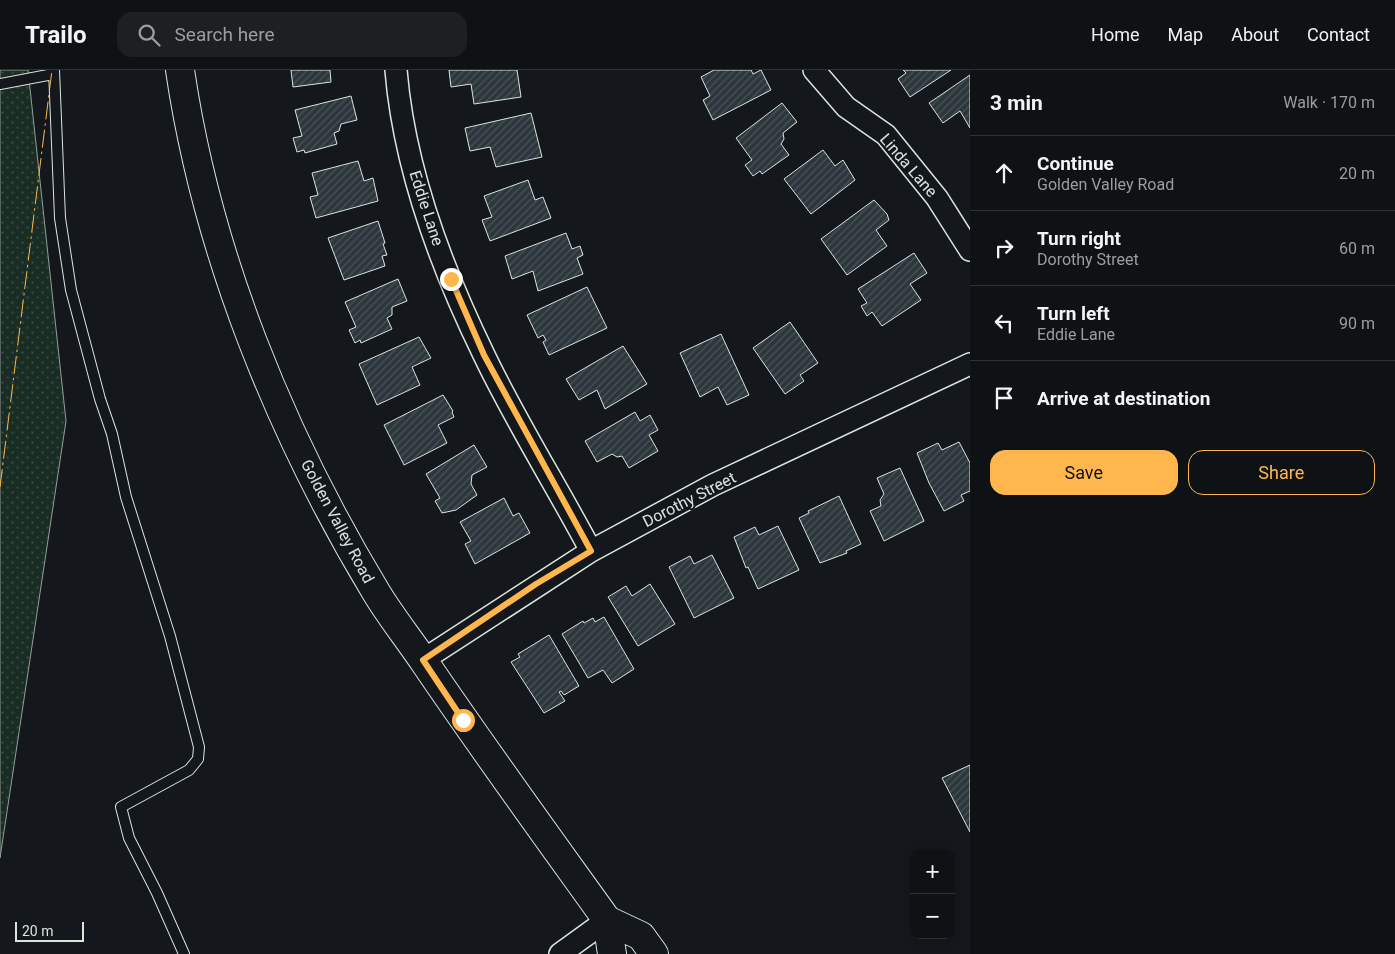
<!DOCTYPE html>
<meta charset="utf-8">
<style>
:root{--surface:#0f1215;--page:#1d2022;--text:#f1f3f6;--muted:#9b9ea0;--line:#2f3234;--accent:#ffb74d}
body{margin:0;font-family:Roboto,sans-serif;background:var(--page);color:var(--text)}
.controls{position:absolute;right:15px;bottom:15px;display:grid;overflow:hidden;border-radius:10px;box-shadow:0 2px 12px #0003}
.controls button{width:45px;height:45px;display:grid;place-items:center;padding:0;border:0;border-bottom:1px solid var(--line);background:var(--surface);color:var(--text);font:25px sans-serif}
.scale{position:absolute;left:15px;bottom:12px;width:69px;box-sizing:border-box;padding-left:5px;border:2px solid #d8e6dc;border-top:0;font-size:14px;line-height:18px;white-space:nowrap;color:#d8e6dc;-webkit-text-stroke:4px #14181c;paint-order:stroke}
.stop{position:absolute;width:15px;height:15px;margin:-11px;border:4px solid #ffb74d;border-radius:50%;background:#fff}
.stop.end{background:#ffb74d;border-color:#fff;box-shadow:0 1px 5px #0008}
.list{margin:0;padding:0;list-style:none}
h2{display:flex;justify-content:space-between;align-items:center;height:65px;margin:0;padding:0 20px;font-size:21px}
h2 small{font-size:16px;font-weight:400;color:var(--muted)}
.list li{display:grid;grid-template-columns:32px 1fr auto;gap:15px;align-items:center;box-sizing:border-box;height:75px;padding:0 20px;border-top:1px solid var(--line)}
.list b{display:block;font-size:19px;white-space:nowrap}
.list p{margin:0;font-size:16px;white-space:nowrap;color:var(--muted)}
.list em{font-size:16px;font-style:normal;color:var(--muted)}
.actions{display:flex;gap:10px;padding:15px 20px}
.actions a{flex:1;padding:11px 0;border:1px solid var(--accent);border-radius:15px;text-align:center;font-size:18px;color:var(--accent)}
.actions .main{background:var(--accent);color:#111}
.icon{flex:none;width:28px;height:28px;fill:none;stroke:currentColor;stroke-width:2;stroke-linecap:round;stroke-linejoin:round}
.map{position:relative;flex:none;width:970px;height:884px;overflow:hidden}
header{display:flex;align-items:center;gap:30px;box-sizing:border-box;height:70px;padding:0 25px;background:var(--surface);border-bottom:1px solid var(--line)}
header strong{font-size:24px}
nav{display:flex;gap:28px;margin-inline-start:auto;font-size:18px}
.search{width:350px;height:45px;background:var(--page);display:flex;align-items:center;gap:12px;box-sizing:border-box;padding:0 18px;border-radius:15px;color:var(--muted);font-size:19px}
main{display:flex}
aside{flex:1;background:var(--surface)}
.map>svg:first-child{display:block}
.green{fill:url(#green-dots);stroke:#939e99}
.building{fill:url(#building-hatch);stroke:#d8e6dc}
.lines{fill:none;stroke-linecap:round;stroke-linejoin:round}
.lane-casing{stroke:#d8e6dc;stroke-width:12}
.street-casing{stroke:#d8e6dc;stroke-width:24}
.secondary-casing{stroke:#d8e6dc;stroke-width:30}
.lane{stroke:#14181c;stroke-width:10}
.street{stroke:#14181c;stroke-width:21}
.secondary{stroke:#14181c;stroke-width:28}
.power{stroke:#ffb74d;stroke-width:1;stroke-dasharray:18 4 2.5 4;stroke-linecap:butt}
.route{stroke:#ffb74d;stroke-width:6}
.labels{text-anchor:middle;stroke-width:4;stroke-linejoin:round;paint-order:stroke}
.street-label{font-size:16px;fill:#d8e6dc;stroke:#14181c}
</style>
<header>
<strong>Trailo</strong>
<div class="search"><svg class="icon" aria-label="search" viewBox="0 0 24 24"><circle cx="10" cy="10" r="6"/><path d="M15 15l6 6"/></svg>Search here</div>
<nav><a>Home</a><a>Map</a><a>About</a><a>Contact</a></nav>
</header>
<main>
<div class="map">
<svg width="970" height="884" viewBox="0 0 970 884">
<defs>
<pattern id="green-dots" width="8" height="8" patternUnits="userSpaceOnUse" patternTransform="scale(1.25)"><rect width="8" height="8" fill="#1a2d24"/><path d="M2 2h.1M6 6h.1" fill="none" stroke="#3b4b43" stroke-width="1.8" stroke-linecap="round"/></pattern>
<pattern id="building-hatch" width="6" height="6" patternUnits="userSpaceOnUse" patternTransform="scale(1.25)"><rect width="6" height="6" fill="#2c363c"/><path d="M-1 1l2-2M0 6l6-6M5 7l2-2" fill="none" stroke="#4a5358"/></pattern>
</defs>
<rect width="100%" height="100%" fill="#14181c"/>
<!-- green -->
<path class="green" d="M0,0H28L66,351L0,788Z"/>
<!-- building -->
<path class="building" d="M291,0H330L331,12L293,17Z
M449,0H517L521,27L474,34L471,14L451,17Z
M714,0H751L753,4L761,0L771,20L713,50L703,30L710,26L701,7Z
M903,0H951L910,27L898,9L906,3Z
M970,5V58L960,41L943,53L929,33Z
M351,26L357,50L341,54L339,61L334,63L337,74L305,83L304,80L297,82L293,68L302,66L295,40Z
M782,33L797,52L783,63L784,69L781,74L789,85L762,104L760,101L753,106L745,95L752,90L736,68Z
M531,43L542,87L496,97L490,77L470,81L465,58Z
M823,80L835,96L843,90L855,110L811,144L784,109Z
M358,91L364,111L373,108L378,131L316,148L310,127L318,125L312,103Z
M528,110L535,130L543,127L551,148L490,171L482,150L492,147L484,126Z
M874,130L887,144L889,150L876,160L887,176L847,205L821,169Z
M378,151L385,173L383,174L387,185L382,186L385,196L344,210L328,168Z
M566,163L572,179L580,176L583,185L577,188L583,204L538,221L533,201L512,209L505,186Z
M914,183L927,203L910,214L921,230L882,256L872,242L867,246L861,236L867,233L858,219Z
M398,209L407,231L392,237V245L387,248L392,259L361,273L360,270L355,273L349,260L356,257L345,232Z
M587,217L607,258L549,285L543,272L546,270L543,265L538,268L527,245Z
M790,252L818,293L800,305L804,311L785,324L753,278Z
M721,264L749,325L727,335L718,317L700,327L680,283Z
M419,267L431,288L412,297L420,315L377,335L359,294Z
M623,276L647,314L605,339L597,320L579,330L566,309Z
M443,325L453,341L452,342L454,347L438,355L447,373L404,395L384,355Z
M635,342L640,351L650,345L658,360L649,365L658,381L629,398L622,386L617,387L612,384L597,392L585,371Z
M959,372L970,393V421L961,425L964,431L944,441L929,413L917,383L938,373L942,380Z
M474,375L487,397L472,405L471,414L477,425L456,440L442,443L435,431L440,428L426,404Z
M900,398L924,451L884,471L870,441L881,436L880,430L884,424L877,408Z
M839,426L861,474L846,481L847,483L820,493L799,448L809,443L808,441Z
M504,428L513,446L519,443L530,463L475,494L465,474L471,471L460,452Z
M778,456L799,500L758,519L748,497L746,498L734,467L755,457L759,465Z
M712,485L734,528L694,548L669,497L690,486L694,494Z
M650,514L675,554L638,576L608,527L626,516L632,526Z
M604,547L634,599L612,613L603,600L588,608L562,564L583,551L584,553L593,548L595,552Z
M549,565L579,616L564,625L561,621L559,622L565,631L544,643L511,592L520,587L518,584Z
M970,695V762L942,708Z"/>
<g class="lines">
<!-- lane casing -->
<g class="lane-casing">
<path id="lane" d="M54,0L60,148L71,220L100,329L112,364L126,427L170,566L199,677L198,689L189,700L121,737L129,768L157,823L184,884
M0,14L53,4"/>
</g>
<!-- street casing -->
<g class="street-casing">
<path id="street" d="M396,0C404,98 441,197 484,285C516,352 556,415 591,481
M814,0L846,37L886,65L937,128L970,180
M423,590L591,481L713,415L970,294
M560,884L607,850"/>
</g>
<!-- secondary casing -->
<g class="secondary-casing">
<path id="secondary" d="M180,0C207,183 280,363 376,522C391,547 409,569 425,593C484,680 546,765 607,850L612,884
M607,850L641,866L654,884"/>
</g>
<!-- lane -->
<use href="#lane" class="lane"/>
<!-- street -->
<use href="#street" class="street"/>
<!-- secondary -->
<use href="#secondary" class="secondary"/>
<!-- power -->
<path class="power" d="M0,417L52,0"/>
</g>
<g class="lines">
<!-- route -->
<path class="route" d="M451,209L484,285L591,481L536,514L423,590L463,650"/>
</g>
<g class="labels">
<!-- street labels -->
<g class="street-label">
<text transform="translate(909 95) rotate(49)" y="6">Linda Lane</text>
<text transform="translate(427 138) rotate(72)" y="6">Eddie Lane</text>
<text transform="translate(689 429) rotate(-27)" y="6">Dorothy Street</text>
<text transform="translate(338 451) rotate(62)" y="6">Golden Valley Road</text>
</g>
</g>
</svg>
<div class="controls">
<button>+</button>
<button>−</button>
</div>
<div class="scale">20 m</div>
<div class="stop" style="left:463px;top:650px"></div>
<div class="stop end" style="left:451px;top:209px"></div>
</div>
<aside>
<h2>3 min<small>Walk · 170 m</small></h2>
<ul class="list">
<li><svg class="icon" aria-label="ahead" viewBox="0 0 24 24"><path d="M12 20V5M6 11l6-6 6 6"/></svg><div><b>Continue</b><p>Golden Valley Road</p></div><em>20 m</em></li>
<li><svg class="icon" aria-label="right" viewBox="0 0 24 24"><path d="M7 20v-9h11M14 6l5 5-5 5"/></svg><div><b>Turn right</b><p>Dorothy Street</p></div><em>60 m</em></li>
<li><svg class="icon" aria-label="left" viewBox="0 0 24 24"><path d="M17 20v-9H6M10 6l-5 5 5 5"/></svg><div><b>Turn left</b><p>Eddie Lane</p></div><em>90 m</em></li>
<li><svg class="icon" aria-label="arrive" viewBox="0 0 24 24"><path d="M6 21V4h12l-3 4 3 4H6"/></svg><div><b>Arrive at destination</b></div></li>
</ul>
<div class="actions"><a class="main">Save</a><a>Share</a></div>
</aside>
</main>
